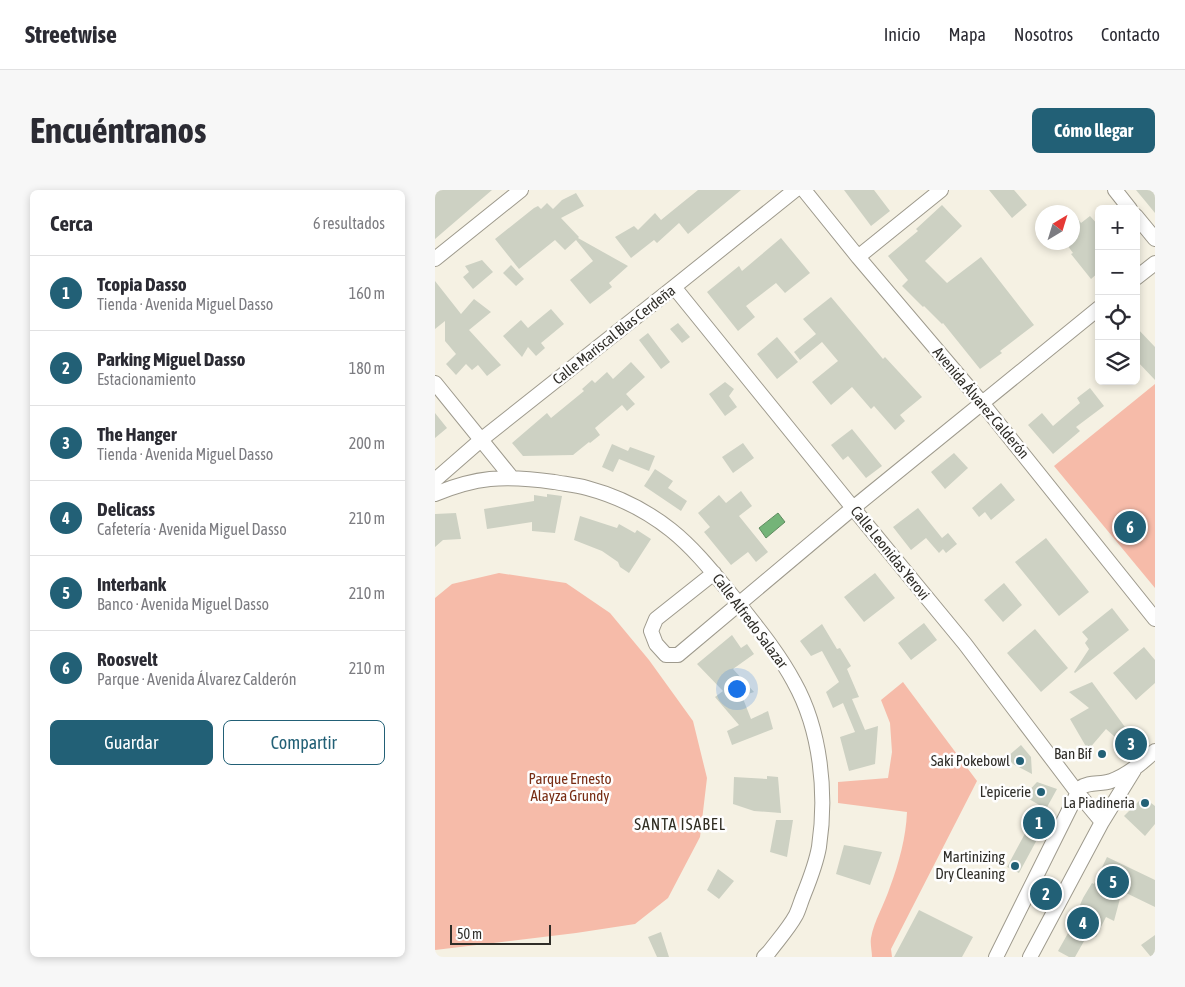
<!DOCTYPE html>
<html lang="es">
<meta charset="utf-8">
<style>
:root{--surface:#fff;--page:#f7f7f7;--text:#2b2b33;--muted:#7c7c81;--line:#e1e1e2;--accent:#226076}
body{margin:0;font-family:"Asap Condensed",sans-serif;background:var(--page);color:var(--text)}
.controls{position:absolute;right:15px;top:15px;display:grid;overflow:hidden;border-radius:8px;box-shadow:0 2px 8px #0003}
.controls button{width:45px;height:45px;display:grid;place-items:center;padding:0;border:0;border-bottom:1px solid var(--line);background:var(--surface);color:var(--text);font:25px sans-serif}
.compass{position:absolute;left:600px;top:15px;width:45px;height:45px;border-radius:50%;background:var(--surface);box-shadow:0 2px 8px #0003;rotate:38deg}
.scale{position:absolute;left:15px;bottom:12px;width:101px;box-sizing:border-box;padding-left:5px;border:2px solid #2f2d28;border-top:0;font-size:14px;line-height:18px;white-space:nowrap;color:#2f2d28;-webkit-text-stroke:4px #fefefe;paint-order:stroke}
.you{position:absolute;left:301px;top:498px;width:18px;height:18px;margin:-12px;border:4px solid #fff;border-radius:50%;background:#1a73e8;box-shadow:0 0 0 8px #1a73e833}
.badge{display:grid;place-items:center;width:32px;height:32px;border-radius:50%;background:var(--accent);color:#fff;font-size:16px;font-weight:700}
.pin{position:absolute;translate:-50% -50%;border:2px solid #fff;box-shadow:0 1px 5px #0006}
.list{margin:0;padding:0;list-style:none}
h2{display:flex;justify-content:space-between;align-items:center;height:65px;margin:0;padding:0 20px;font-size:21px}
h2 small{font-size:16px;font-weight:400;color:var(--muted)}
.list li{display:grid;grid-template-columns:32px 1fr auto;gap:15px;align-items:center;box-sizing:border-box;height:75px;padding:0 20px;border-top:1px solid var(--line)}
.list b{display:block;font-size:19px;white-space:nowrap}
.list p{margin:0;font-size:16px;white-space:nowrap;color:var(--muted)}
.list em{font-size:16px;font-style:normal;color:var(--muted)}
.actions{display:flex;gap:10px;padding:15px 20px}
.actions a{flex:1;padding:11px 0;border:1px solid var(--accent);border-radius:8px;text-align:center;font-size:18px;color:var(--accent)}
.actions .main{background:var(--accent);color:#fff}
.icon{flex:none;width:28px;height:28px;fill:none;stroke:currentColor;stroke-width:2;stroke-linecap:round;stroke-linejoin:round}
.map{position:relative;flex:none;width:720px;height:767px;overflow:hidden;border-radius:8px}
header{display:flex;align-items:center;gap:30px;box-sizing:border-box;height:70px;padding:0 25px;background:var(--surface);border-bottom:1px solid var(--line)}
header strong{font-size:24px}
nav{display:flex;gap:28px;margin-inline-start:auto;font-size:18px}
.intro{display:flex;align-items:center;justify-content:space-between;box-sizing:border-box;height:120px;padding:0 30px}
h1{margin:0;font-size:35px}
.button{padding:12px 22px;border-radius:8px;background:var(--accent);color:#fff;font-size:18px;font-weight:700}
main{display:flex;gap:30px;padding:0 30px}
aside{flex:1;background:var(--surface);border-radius:8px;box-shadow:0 2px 8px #0003}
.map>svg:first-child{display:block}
.green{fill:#f6bba9}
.water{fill:#74b478;stroke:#5f8c60}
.building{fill:#cdd1c3}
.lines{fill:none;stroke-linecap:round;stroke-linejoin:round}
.minor-casing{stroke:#9e9a8d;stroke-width:16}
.minor{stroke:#fff;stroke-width:14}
.poi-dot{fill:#226076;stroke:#fefefe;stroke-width:2}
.labels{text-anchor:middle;stroke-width:5;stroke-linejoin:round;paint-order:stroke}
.street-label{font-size:15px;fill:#2f2d28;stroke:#fefefe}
.poi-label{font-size:15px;fill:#2f2d28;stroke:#fefefe;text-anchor:end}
.park-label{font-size:15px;fill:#782d14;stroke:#fefefe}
.neighbourhood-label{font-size:16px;letter-spacing:1px;fill:#302d22;stroke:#fefefe}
</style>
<header>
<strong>Streetwise</strong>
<nav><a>Inicio</a><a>Mapa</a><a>Nosotros</a><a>Contacto</a></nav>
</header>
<div class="intro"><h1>Encuéntranos</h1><a class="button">Cómo llegar</a></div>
<main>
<aside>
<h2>Cerca<small>6 resultados</small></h2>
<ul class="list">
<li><span class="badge">1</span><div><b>Tcopia Dasso</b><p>Tienda · Avenida Miguel Dasso</p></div><em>160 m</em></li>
<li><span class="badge">2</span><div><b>Parking Miguel Dasso</b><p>Estacionamiento</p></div><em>180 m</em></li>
<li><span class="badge">3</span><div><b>The Hanger</b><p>Tienda · Avenida Miguel Dasso</p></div><em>200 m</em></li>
<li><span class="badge">4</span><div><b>Delicass</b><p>Cafetería · Avenida Miguel Dasso</p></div><em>210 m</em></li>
<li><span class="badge">5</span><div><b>Interbank</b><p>Banco · Avenida Miguel Dasso</p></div><em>210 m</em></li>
<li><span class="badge">6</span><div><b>Roosvelt</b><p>Parque · Avenida Álvarez Calderón</p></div><em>210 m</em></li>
</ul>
<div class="actions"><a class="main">Guardar</a><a>Compartir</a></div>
</aside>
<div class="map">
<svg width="720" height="767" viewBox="0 0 720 767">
<rect width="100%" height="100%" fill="#f5f1e3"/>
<!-- green -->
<path class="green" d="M720,194V398L619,276Z
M64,383L131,393L175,423L214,470L258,531L272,588L265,647L233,708L200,734L141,743L0,760V408L17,394Z
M468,492L542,591L456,759L457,767H437C437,761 435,754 436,748C439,731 450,713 455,697C464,673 471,647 472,622L403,613V592L453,588L457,562L455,533L446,510Z"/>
<!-- water -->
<path class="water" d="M343,323L350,332L331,348L324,338Z"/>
<!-- building -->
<path class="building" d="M0,0H57L0,49Z
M263,0H306L253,44L244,33L222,53L219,50L196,68L180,47L199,36L203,40L220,23L226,30Z
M409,0H439L455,21L436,36Z
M554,0H579L592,15L577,28Z
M701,0H720V23L711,12Z
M141,3L149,16L126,28L144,47L143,48L193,76L174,93L177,97L155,114L135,90L158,71L141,50L130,60L120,50L84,79L60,49L99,18L103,16L106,19L112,13L118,19L127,10Z
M507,15L527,36L490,71L512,93L546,67L599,135L565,161L567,163L545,179L508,133L507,134L489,116L488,117L467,96L473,90L453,66L483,41L481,39Z
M638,22L646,33L655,26L664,36V82L656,89L636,64L638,63L630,52H638Z
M346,48L375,83L350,103L341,93L311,116L320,127L303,141L272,102L304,76L307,81Z
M47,70L58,82L38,99L28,87L34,82L30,76Z
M76,75L89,89L81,96L68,83Z
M0,91L26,124L39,109L56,122L34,140L66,175L52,186L43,175L37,180L31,174L21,185L11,174L21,164L10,151V131L0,139Z
M396,107L448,169L450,167L487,207L465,225L470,231L460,240L439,216L436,219L417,197L396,215L377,192L403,171L387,152L365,170L359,162L381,144L368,129Z
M116,119L129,134L106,153L110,158L101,166L93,157L87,167L68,146L86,130L93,138Z
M243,133L255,147L247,153L235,139Z
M701,137L720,157V190L701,170Z
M213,143L235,172L226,179L204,150Z
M342,147L363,172L342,189L322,164Z
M196,172L210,187L191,204L200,214L192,221L187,215L160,238L165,245L155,253L154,252L138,265L88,266L77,253L112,223L116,228L149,201L147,199L157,190L160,193L172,182L178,189Z
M290,192L299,199L294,206L302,217L290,226L274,204Z
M655,198L669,216L641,237L645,241L618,264L593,235L607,223L618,236L645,213L642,208Z
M0,223L12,238L0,248Z
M417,239L447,276L431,288L413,266L408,270L396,255Z
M308,253L319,268L298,283L287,267Z
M177,254L193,261L195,257L220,266L214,281L184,269L178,282L167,277Z
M519,263L533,278L510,299L496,282Z
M220,279L238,291L233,298L252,311L246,321L209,296Z
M566,293L580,310L556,330L550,322L544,327L537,318Z
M306,301L317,316L304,326L333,362L321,372L313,362L296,375L269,342L275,337L263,323L284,305L291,313Z
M112,304L127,306L120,343L97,341V332L52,339L49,319L99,311V305L112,307Z
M483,318L507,348L513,343L522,354L511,363L508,359L504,363L491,348L476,360L458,337Z
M21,323L26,349L8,350L0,357V324Z
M145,326L182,338L184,334L200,343L202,340L216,349L194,383L185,377L183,372L167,361L139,350Z
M611,348L654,402L624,426L580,372Z
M440,383L460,408L429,432L409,407Z
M569,393L587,415L568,432L549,410Z
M677,418L694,440L640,483L639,482L654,459L650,453L653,449L647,442Z
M489,433L502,450L476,470L463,453Z
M387,434L402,459L405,458L416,476L412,479L424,507L417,509L430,540L443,536L440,574L414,581L405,547L420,542L408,513L398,518L391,502L404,492L387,461L376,466L365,451Z
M600,439L633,478L606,502L572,463Z
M297,445L306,458L312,454L319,464L298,479L319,502L307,506L316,529L333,521L338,539L297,555L292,541L304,535L280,507L288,501L262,474Z
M709,457L720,470V493L701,510L678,483Z
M657,492L698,548L704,552L696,561L671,539L653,560L635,529L654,518L634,502Z
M586,555L596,567L597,584L578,574L572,567Z
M332,586L343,587L346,623L319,621L298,614L299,587L332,589Z
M602,592L622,599L611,619L589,606Z
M708,607L720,616V634L710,646L689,626Z
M602,626L612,631L584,683L572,677L593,638Z
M341,630H358L352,667L335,662Z
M409,655L447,662L435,695L401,684Z
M672,667L720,690V717L687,701L679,731L671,727L661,747L653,744L640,767H634L623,761L637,736H636L648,708L657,693L659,694Z
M283,679L299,691L284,709L272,700Z
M484,720L538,747L527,767H459Z
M226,742L234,767H222L213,747Z
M720,745V767H716L706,755Z"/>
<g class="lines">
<!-- minor casing -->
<g class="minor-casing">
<path id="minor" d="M369,0L423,67L547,213L720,429
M680,0L695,19
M701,26L720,49
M423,67L506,0
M0,69L86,0
M701,88L720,73
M239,97L418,318L530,454L642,602L667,632
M0,193L77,288
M0,290L47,249L239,97L360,0
M0,304C17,297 36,291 55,289C76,287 98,289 119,292C130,294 141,295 152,298C182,306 212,321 236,340C261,360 280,385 300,409C321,436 343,462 359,492C386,540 392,604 384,657C381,674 375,689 369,704C366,711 364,719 361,725C354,738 343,750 334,762L329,767
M279,383L221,429L216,441L221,454L231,465H243L418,318L664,118
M561,767L645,598C654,591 666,595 676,591C693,585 707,573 720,561
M595,767L667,632L699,580"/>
</g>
<!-- minor -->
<use href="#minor" class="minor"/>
</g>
<!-- markers -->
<g class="poi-dot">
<circle cx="667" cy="564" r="5"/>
<circle cx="585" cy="571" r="5"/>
<circle cx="606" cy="602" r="5"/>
<circle cx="710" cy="613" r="5"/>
<circle cx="580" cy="676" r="5"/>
</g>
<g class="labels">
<!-- street labels -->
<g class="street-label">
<text transform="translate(179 145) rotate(-38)" y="5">Calle Mariscal Blas Cerdeña</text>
<text transform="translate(546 213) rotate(50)" y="5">Avenida Álvarez Calderón</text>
<text transform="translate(455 363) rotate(51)" y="5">Calle Leonidas Yerovi</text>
<text transform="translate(315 431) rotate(53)" y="5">Calle Alfredo Salazar</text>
</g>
<!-- poi labels -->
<g class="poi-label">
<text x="657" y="569">Ban Bif</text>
<text x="575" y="576">Saki Pokebowl</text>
<text x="596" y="607">L'epicerie</text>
<text x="700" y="618">La Piadineria</text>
<text x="570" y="672">Martinizing<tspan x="570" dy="17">Dry Cleaning</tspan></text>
</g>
<!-- park labels -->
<g class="park-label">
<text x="135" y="594">Parque Ernesto<tspan x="135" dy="17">Alayza Grundy</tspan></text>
</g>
<!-- neighbourhood labels -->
<g class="neighbourhood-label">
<text x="245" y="640">SANTA ISABEL</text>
</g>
</g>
</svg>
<div class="controls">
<button>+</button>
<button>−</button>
<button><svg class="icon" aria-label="locate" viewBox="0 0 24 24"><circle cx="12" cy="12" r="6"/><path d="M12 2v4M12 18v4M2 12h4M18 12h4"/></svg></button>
<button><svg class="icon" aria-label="layers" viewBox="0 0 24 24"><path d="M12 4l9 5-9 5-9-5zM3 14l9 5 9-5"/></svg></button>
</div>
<svg class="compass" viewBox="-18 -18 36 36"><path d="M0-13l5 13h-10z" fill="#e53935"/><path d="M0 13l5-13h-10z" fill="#7c7c81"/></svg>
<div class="scale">50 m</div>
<div class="you"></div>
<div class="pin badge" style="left:604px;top:633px">1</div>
<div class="pin badge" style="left:611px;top:704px">2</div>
<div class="pin badge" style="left:696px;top:554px">3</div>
<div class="pin badge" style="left:648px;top:733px">4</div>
<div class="pin badge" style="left:678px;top:692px">5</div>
<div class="pin badge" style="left:695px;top:337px">6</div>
</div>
</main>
